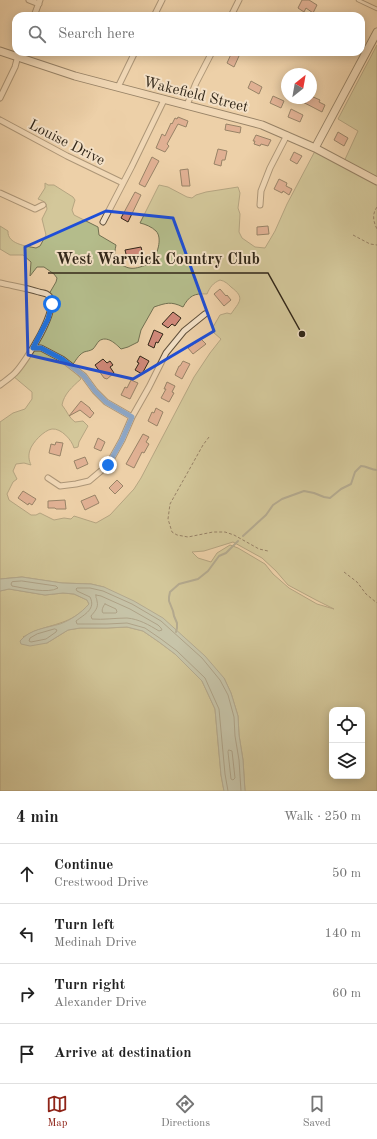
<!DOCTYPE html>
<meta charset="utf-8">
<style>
:root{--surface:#fff;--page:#f6f6f6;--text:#222;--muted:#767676;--line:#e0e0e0;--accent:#8f2418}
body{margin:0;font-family:"Old Standard TT",serif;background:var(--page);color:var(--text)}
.controls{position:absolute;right:12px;bottom:12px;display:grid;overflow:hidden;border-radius:8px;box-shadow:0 2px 10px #0003}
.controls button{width:36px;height:36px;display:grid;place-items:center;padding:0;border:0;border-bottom:1px solid var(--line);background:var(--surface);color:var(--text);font:20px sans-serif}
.compass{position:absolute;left:281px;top:68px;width:36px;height:36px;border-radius:50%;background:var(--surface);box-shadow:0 2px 10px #0003;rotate:31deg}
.stop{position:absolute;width:12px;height:12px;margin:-9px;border:3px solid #1a73e8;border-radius:50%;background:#fff}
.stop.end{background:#1a73e8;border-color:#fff;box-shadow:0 1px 4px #0008}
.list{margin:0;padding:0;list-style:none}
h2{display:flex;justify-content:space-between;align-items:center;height:52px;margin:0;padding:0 16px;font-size:17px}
h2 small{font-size:13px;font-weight:400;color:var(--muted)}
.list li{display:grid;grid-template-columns:26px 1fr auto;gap:12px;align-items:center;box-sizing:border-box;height:60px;padding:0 16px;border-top:1px solid var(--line)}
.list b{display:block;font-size:15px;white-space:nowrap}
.list p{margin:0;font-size:13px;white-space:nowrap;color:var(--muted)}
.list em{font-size:13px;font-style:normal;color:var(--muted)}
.icon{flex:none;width:22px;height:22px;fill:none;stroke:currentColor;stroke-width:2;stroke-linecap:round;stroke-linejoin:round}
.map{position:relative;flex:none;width:377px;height:791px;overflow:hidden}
.search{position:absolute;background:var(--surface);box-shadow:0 2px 10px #0003;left:12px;right:12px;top:12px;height:44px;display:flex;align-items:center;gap:10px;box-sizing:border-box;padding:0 14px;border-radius:12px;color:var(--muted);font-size:15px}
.sheet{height:292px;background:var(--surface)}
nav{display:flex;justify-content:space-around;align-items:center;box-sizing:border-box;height:56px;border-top:1px solid var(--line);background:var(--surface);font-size:11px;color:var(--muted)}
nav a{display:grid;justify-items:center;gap:2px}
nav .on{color:var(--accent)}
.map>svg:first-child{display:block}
.green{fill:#b4bc8b;stroke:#727152;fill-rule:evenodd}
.water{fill:#99b6ac;stroke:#6f7c71}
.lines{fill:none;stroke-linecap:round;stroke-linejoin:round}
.shore{stroke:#656e62;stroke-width:1}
.stream{stroke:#6f7c71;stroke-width:2}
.building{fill:#d1897a;stroke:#312618}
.lane-casing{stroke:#60503c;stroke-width:4.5}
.street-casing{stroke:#60503c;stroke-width:7}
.secondary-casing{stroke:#312618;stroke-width:9}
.path{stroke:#312618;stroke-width:1;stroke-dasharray:3 2;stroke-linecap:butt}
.lane{stroke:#f3e0c6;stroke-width:2.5}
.street{stroke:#f3e0c6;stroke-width:5}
.secondary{stroke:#f3e0c6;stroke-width:7}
.route{stroke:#1a73e8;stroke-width:5}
.marked{fill:none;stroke:#1d4ed8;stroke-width:3;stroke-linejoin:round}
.labels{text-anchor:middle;stroke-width:4;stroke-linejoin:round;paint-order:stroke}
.street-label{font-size:15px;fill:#312618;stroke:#f3e0c6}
.leader{fill:none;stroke:#312618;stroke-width:1.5}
.callout-dot{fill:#312618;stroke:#f3e0c6;stroke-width:1.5}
.callout-label{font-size:16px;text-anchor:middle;font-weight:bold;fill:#312618;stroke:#f3e0c6;stroke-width:4;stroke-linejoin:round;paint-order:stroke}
</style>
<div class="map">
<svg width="377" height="791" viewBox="0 0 377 791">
<rect width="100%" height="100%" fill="#edd0a8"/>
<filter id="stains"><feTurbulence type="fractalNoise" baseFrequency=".005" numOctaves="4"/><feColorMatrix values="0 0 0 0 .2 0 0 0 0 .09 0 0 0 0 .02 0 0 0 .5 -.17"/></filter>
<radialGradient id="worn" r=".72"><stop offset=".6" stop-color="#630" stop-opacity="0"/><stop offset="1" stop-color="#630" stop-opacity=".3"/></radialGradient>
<!-- green -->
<path class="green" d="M377,45V791H245L243,760L239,735L238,716L231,693L224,678L104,587L91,584L62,583L22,577L0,579V422L13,413L25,409L32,399V392L13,376L24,363L49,316V294L56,282L57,278L54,274L44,267H37L30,276L31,262L23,255H10L0,249V226L8,231C7,244 26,246 36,248L40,246L46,235L42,219L47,209L46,204L43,201L38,199L45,188V183L48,185H54L73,197L75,200L72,210L74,215L98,227L99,235L116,245C114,256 113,259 122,265C129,269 133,269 140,267C143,266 148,265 151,262C157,256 163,238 156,231C152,227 145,224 140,223L159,185L168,187L187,197L192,198L196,195L206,192L238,187L240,193L238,208L240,214L239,232L242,238L255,247L265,248L275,231L287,204L315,151L342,166L358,131L338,119ZM220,280C225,281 228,284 231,287C246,298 239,302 231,314L227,313L220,315L213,327V332L221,339L210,353L194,377L141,478L134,489L110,515L96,523L74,516L71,519L64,518L54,520L40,513L36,515H31L9,500L7,494L13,482L17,479L13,471L16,464L24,463L31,465C29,461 28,455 30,450C32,443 44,430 52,429C61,428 72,440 74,448L78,447L79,442L88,426L83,421L75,422C69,418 67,411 62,405C64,394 72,387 81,379L71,367C75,362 78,355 84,352C87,351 90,351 93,349C95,347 97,343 99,341C107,335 116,344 121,349L128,347L138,342L141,330L154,307C166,303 171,301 183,307C189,296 194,293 207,294C210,287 213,283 220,280ZM233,542L262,558L276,571L288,585L316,600L334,609L317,604L289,588L273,574L265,564L238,548L230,545L217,553L211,562L198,558L192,552L204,551ZM332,710H362V776H332Z
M9,589L45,595L63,593L74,594L87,600L89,604C74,622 58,623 38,630C33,631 28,635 23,637L47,643L68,630L80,628H107L127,627L143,631L159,642L175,654L202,681L215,709L221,775L224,791H0V591Z"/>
<!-- water -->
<path class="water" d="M22,577L62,583L91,584L104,587L134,601L163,618L205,656L224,678L231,693L238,716L239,735L243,760L245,791H224L221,775L215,709L202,681L175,654L159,642L143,631L127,627L107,628H80L68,630L47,643L30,646L21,644L20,641C30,629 46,628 60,624C71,620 81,613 89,604L87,600L74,594L63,593L45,595L9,589L0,591V579Z"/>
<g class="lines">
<!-- shore -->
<path class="shore" d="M22,581L56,586L58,588C48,594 24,588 12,586L11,584L12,582Z
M96,595L101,596L130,609L158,625L161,628L162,630L159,631C149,625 139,619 127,618C115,618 103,620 92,619L91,616C94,612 99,608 97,601C96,595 96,601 96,595Z
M105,604L116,609L117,612L116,613H103C101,611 103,606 105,604Z
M55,629L57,630L56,632L46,639L31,642L29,641L30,638L37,634Z
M229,750L232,751L235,778L233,780L231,779L228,752Z
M228,791L225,774L219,709L205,678L177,651L161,639L145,628L127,623L107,624H77L76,621C85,614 96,609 90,597L77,591L76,589L77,588H90L103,591L132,604L161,621L202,658L220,680L228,695L234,717L235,736L239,760L241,791"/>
<!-- stream -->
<path class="stream" d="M243,536L266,515L273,505L282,499L304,491L314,493L324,497L330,498L341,489L351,484L355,472L361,466C367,466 371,470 377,470
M176,632L177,628V623L174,616L173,611L169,601V597L170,592L179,584L198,579L208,571L219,556L226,553L238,541"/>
</g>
<!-- building -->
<path class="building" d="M302,0H309L317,5L313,13L306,8L304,12L298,8Z
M232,52L239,56L234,67L227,63Z
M251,81L262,87L259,94L248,88Z
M273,96L284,101L281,108L270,103Z
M311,96L320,100L319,102L325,105L322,112L295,98H311Z
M291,109L303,115L300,122L288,117Z
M178,117L188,121L186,127L178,124L167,144L169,146L165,152L156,148L162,134L165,136L171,123L172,124L175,118L177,119Z
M226,124L241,127L240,133L225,130Z
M338,132L348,138L344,146L334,140Z
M256,135L271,140L268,146L261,144L260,146L254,144L255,141H253Z
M218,149L227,151L225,160H222L221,166L214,164Z
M294,152L302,156L297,164L290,160Z
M152,157L159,161L145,187L139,184Z
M188,169L190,186H182L180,170Z
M279,179L287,183L286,186L292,189L289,195L283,191L282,193L274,189Z
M135,192L141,195L128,222L121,218Z
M268,226L269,234L257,235V227Z
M141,247L143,255L127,258L125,250Z
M220,289L226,296L227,295L231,300L224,306L214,294Z
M173,312L181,318L175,326L172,324L168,328L162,324Z
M154,330L163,334L158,343L156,342L154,348L148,345Z
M201,339L206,344L193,354L188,348Z
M140,356L149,361L142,374L135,370L139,363L137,362Z
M103,359L107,363L110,361L113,365L110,367L114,373L107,379L104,378L95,365Z
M183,361L190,364L182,379L175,375L179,366H180Z
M131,380L138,383L130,399L121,395L125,387L127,388Z
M167,382L175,386L172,392L174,393L169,402L161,398L166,389H164Z
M81,401L90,408V409L94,413L90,418L80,410L69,416Z
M156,408L163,412L157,426L148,421L152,412L154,413Z
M143,434L149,437L146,442L149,444L144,453L142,452L134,468L126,464Z
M98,438L105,442L101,451L94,448Z
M56,442L63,443L60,456L49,453L51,444L55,445Z
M85,457L88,464L77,469L74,461Z
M117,480L123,486L115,494L109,488Z
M23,491L36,499L32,505L29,503L28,505L18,498Z
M95,495L99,503L85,510L81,501Z
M65,500L66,509H56L55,508H48V501Z"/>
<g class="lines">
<!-- lane casing -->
<g class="lane-casing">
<path id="lane" d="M358,0L377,9"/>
</g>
<!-- street casing -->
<g class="street-casing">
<path id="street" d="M29,0L39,4
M34,16L40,0
M154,16L162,0
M231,16L239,0
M118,87L135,52
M0,98L15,67L19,52
M187,105L196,83L212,52
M0,120L67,156L123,183
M0,193L35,209L43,205
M260,205L261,191L270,168L287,135
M103,222L132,166L164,100
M0,283C13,286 26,288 39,292C42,293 46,293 48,295C63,305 24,364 15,373C10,378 5,381 0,385
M33,348H41L62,359L84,376L95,391L106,402L132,417
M48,478L60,486L76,484L89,481L108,465L122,440L132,417L149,387L166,353L184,331L205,314"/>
</g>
<!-- secondary casing -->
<g class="secondary-casing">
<path id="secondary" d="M0,51L75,76L262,125L315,148L377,181
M315,148L377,32"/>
</g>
<!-- path -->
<path class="path" d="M377,207C372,214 373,221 377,229
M353,235L370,244L377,245
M209,437L203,445L170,504L168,519L172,532L177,535L188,537L213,532H225L234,535L259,549L268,551
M344,572L357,582L366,594L377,603"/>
<!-- lane -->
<use href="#lane" class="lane"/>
<!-- street -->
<use href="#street" class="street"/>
<!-- secondary -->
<use href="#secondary" class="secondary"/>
</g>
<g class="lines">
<!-- route -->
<path class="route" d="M52,304L48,319L33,348H41L62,359L84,376L95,391L106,402L132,417L122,440L108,465"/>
</g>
<!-- marked area -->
<path d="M0 0H377V791H0ZM106,211L173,218L214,331L133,379L28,355L25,247Z" fill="#edd0a8" fill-opacity=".55" fill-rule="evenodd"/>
<path class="marked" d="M106,211L173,218L214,331L133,379L28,355L25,247Z"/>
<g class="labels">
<!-- street labels -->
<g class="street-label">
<text transform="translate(196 94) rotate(14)" y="5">Wakefield Street</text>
<text transform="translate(67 142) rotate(27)" y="5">Louise Drive</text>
</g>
</g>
<!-- callouts -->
<path class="leader" d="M302 334L268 273H48"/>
<circle class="callout-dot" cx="302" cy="334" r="4"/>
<g class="callout-label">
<text x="158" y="264">West Warwick Country Club</text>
</g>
<rect width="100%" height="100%" filter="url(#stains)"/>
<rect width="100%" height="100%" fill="url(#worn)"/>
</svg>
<div class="controls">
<button><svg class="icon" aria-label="locate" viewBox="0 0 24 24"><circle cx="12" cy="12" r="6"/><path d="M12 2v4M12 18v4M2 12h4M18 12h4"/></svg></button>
<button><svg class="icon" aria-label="layers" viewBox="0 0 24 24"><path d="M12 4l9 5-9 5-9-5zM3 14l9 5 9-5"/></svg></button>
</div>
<svg class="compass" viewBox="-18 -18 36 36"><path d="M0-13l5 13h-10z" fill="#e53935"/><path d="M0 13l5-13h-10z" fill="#767676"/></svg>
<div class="stop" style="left:52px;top:304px"></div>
<div class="stop end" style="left:108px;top:465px"></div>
<div class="search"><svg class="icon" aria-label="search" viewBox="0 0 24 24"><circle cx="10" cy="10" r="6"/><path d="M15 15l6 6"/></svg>Search here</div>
</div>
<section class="sheet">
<h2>4 min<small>Walk · 250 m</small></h2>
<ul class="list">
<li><svg class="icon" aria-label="ahead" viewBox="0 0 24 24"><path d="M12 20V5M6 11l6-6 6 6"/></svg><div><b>Continue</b><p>Crestwood Drive</p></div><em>50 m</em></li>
<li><svg class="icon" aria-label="left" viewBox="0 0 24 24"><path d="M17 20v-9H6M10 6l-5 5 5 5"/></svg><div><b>Turn left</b><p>Medinah Drive</p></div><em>140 m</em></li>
<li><svg class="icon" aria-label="right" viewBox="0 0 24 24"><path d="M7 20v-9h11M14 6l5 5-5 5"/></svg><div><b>Turn right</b><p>Alexander Drive</p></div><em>60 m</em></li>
<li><svg class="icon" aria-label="arrive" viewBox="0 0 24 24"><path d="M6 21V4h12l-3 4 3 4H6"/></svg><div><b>Arrive at destination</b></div></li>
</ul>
</section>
<nav>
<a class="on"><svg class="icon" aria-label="map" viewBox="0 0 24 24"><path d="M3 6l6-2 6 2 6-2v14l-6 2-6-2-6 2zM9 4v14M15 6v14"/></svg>Map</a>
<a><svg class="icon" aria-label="directions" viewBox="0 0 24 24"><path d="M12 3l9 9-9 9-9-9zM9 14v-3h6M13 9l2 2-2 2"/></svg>Directions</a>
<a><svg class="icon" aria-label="saved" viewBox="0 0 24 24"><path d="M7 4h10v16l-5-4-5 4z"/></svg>Saved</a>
</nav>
